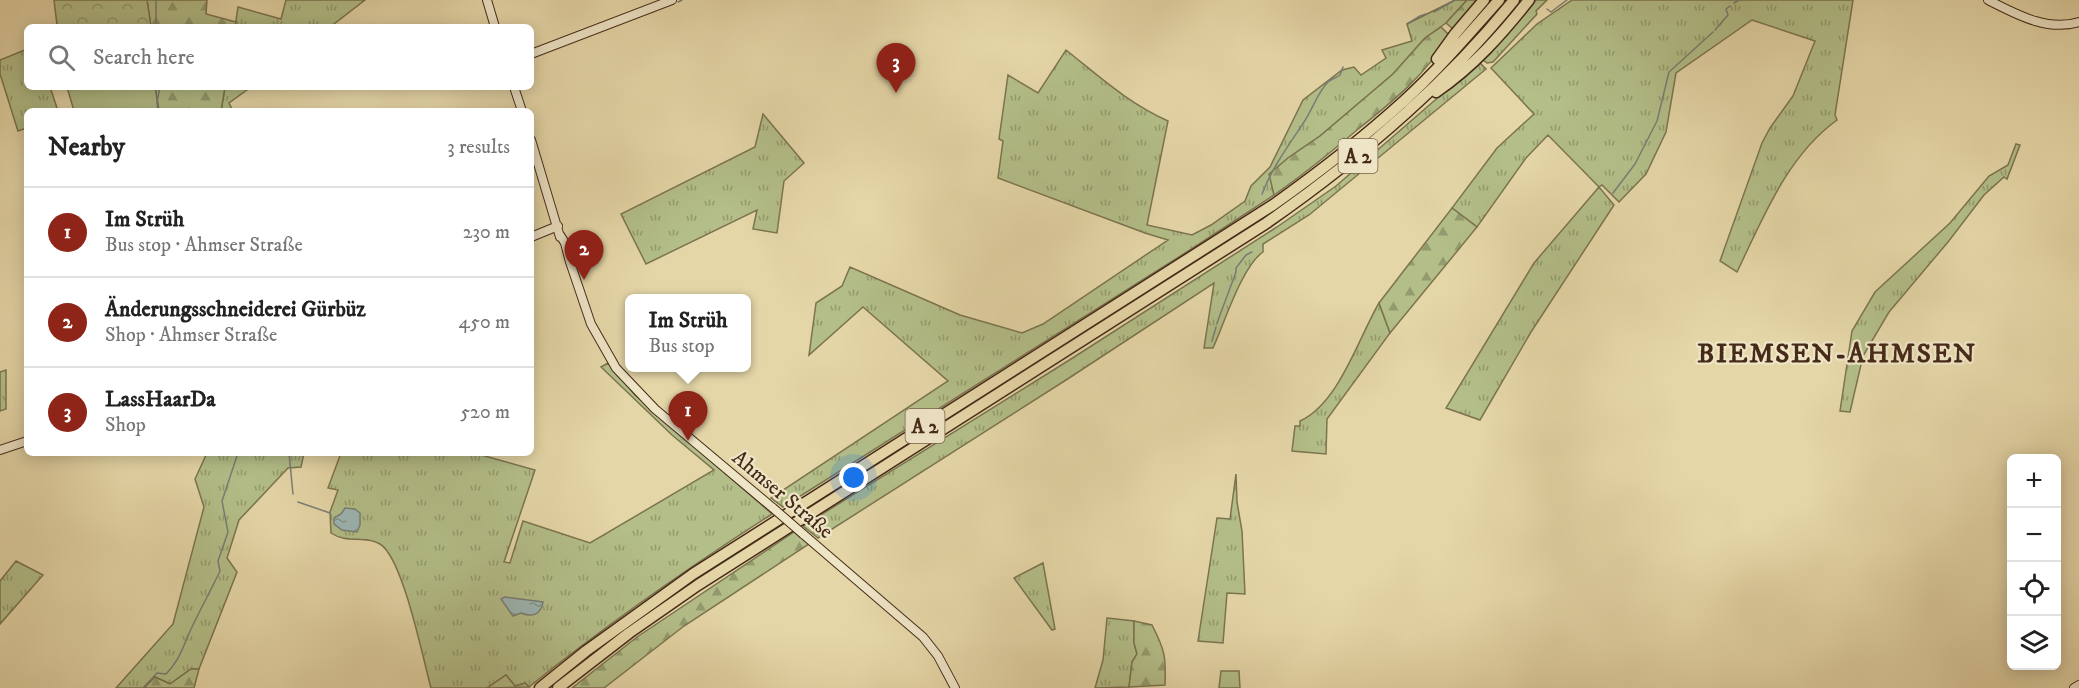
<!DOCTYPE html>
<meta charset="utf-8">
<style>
:root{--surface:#fff;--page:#f2f2f2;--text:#222;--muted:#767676;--line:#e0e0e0;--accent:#8f2418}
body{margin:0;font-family:"IM FELL DW Pica",serif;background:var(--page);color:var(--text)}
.controls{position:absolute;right:18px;bottom:18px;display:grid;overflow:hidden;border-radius:9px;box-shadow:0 3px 15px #0003}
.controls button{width:54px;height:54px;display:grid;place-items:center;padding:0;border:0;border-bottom:2px solid var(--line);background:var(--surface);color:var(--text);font:30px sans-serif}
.you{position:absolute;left:854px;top:478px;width:21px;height:21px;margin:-15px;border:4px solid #fff;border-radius:50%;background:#1a73e8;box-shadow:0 0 0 9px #1a73e833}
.badge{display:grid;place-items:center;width:39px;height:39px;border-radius:50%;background:var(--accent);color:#fff;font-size:20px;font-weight:700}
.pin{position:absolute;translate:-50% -50px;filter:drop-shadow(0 2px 3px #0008)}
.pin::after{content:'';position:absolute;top:32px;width:21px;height:18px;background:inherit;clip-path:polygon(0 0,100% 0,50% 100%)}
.popup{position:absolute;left:625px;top:294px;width:126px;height:78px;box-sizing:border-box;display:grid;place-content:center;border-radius:9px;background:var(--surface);filter:drop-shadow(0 2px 4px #0005);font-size:20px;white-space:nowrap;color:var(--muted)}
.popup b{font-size:22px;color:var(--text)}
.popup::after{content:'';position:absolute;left:50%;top:100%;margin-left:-12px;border:12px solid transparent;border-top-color:var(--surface)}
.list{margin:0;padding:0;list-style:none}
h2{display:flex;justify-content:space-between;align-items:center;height:78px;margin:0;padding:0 24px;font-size:26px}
h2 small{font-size:20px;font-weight:400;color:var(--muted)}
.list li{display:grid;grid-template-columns:39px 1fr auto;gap:18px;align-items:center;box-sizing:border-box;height:90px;padding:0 24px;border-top:2px solid var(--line)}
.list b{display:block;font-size:22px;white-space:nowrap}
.list p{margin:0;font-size:20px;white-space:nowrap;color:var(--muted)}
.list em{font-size:20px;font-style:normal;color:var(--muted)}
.icon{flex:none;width:33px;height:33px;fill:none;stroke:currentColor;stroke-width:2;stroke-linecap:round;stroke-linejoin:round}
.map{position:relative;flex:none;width:2079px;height:688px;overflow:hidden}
.search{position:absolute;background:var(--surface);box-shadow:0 3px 15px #0003;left:24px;top:24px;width:510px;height:66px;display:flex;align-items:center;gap:15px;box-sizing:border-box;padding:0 21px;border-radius:9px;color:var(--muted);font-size:22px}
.panel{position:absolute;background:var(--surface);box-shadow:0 3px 15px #0003;left:24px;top:108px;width:510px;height:348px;border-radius:9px}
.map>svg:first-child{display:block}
.grass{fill:url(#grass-tufts);stroke:#7c7450;stroke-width:1.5}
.forest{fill:url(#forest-firs);stroke:#7c7450;stroke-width:1.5}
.park{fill:url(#park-crowns);stroke:#7c7450;stroke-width:1.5}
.pitch{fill:#b3be88;stroke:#7c7450;stroke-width:1.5}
.water{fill:url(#water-ripples);stroke:#797e76;stroke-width:1.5}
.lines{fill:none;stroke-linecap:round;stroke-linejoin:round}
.stream{stroke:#797e76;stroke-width:1.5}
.secondary-casing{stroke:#452a18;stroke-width:10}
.highway-casing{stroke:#452a18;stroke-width:13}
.secondary{stroke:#eee4c6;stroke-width:8}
.highway{stroke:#e5d6a7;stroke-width:10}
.secondary-bridge-casing{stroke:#452a18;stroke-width:10;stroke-linecap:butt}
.secondary-bridge{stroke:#eee4c6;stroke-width:8}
.labels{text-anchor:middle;stroke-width:4.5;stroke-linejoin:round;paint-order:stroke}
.shield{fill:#eee4c6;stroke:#78624c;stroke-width:1.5}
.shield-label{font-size:20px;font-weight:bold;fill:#452a18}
.street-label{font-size:21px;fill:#452a18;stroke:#eee4c6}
.district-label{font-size:27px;font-weight:bold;letter-spacing:1.5px;fill:#452a18;stroke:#eee4c6}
</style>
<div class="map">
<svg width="2079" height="688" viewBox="0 0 2079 688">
<defs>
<pattern id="grass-tufts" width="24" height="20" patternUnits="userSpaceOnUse" patternTransform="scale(1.5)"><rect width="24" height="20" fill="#b3be88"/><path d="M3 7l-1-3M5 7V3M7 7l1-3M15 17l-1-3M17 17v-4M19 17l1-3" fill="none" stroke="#939b6e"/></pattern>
<pattern id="forest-firs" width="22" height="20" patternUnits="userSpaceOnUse" patternTransform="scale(1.5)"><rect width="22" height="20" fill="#b3be88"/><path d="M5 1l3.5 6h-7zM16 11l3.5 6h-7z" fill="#939b6e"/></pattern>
<pattern id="park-crowns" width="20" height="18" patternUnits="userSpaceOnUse" patternTransform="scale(1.5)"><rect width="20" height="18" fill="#b3be88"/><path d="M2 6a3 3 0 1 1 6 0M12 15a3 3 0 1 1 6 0" fill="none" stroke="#939b6e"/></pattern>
<pattern id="water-ripples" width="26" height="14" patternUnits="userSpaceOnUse" patternTransform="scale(1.5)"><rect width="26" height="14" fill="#9cb6b4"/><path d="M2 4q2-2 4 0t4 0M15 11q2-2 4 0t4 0" fill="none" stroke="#819491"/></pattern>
</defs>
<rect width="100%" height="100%" fill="#e5d6a7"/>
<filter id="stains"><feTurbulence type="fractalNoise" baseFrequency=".00333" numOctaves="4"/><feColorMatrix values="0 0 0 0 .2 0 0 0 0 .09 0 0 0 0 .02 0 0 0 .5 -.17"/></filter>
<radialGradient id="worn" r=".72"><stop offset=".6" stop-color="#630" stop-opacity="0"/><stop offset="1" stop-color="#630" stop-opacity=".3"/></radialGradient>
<!-- grass -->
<path class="grass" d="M286,0H365L330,27H235L238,7L281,19Z
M1455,0H1467L1446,23L1425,38L1393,74L1320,136L1288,158L1270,174L1274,195L1193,248L783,507L771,498L948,381L863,307L809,355L816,303L842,286L850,267L960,315L1022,333L1043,324L1168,240L1145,233L998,178L1003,141L999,139L1008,75L1038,93L1066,50C1100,77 1128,103 1168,121L1147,225L1192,235L1211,225L1245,201L1251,186L1270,167L1303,100L1342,70L1354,67L1361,75L1386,58L1382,50L1412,41L1407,24Z
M1536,0H1547L1536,11L1537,14L1493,62L1487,63L1482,59Z
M1572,0H1853L1835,115L1837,120C1787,156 1763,218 1737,272L1720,261L1762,143L1770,128L1793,96L1815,41L1752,20L1676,73L1666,132L1646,174L1619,202L1602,185L1599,187L1614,205L1531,332L1480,420L1446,408L1534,263L1599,187L1548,135L1526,158L1477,227L1452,208L1497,148L1534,114L1491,68L1537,24Z
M27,49V87H50L58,111H27V128L18,131L0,74V60Z
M1479,62L1486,69L1309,215L1263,244V252C1242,266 1224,324 1213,348H1204L1214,283L1066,380L818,538L803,526L1071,359L1277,227L1336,186Z
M225,87H251L229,103L233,111H221Z
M763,114L804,163L784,181L777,233L753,229L757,210L646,264L621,214L755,147Z
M2016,144L2020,145L2007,179L2004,177L1984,195L1948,242L1889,312L1863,356L1850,412L1840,411L1852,331L1875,292L1950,223L1989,176L2008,165Z
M1379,303L1390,333L1327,419L1326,454L1292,451L1295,426H1300V421C1339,403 1358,339 1379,303Z
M608,363L635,395L772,514C688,568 607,624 529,687L525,683L515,686L506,675L487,688H431C423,659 403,558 380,544C365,535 347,544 331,533L330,512L338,490L328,488L341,453H474L535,470L504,562L510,563L523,521L590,543L714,470L672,435L601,367Z
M6,370V409L0,411V372Z
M207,453H304L301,467L288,468L239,520L227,558L237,572L199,669H191L170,684L155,677L144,688H116L173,624L204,507L195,479Z
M1236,474L1237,502L1242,531L1245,594L1227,593L1223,643L1198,641L1217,518L1230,519Z
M16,561L43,575L0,624V581Z
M1043,563L1055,629L1052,630L1014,578Z
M1107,618L1134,621V643L1137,654L1132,662L1129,687L1095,688L1103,660Z
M1221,671H1239L1240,688H1219Z"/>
<!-- forest -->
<path class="forest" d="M147,0H207L206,14L236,22L235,27H151Z
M1467,0H1477L1453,29L1446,23Z
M1441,27L1449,35C1428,73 1391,103 1357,130C1330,153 1303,175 1274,195L1269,174L1288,158L1320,136L1393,74L1425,38Z
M155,87H225L221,111H159Z
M1452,208L1477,227L1390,333L1379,303Z
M794,532L809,544L684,626L604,688H572L637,637Z
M1134,621L1152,625C1165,650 1166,657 1165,685L1129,687L1132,662L1137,654L1134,643Z
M191,669H199L194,688H144L155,677L170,684Z
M506,675L515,686L525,683L529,687L487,688Z"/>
<!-- park -->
<path class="park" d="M54,0H147L151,27H55L57,25Z"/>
<!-- pitch -->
<path class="pitch" d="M67,87H155L159,111H74Z"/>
<!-- water -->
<path class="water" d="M345,508L355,509L360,513V525L357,532L342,530L334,524V518L341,514Z
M505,597L543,602C541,614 533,618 521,613L513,616L501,599Z"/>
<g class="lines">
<!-- stream -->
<path class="stream" d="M156,0V27
M678,2L682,0
M1734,3L1739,0
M1547,9L1551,12L1567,0
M1434,12L1455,0
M1407,24L1420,16L1426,14
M1715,30L1728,15L1726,9L1730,6
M158,111L157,102L160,87
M1613,193L1635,164L1657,121L1669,72L1713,32
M1262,194C1272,168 1288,146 1304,122C1313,109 1317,93 1328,82C1331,79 1336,78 1340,75L1343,67
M1217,323L1236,272V268L1246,255L1252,252
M1212,341L1216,327
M289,453L293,494
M298,502L330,513
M143,688L157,673L166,674C181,659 183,645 192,627C201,608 211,590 220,571L218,561L228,532L222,501L238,453"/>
<!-- secondary casing -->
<g class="secondary-casing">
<path id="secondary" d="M487,0L495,27
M1988,0C2016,14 2047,32 2079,22
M531,54L672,0
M514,87L522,111
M531,140L560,237
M560,235L565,243L570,262L591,324L616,368L655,409L773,508
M531,237L558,226
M0,450L27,441
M803,534L923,637L938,656L955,688
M2074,688L2079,685"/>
</g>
<!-- highway casing -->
<g class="highway-casing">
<path id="highway" d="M1437,59L1455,34L1484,0
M1436,92C1473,67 1502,34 1529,0
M540,688L586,651L693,574L1273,205C1318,173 1362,139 1404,101C1438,70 1468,35 1499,0
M558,688L629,633L698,585L1265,224C1357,160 1443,88 1514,0"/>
</g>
<!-- secondary -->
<use href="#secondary" class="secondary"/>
<!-- highway -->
<use href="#highway" class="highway"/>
<!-- secondary-bridge casing -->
<g class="secondary-bridge-casing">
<path id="secondary-bridge" d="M773,508L803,534"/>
</g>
<!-- secondary-bridge -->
<use href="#secondary-bridge" class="secondary-bridge"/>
</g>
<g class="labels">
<!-- shield labels -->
<g class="shield">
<rect x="1338.5" y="139" width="39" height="34" rx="4.5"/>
<rect x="905.5" y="409" width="39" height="34" rx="4.5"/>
</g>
<g class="shield-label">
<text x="1358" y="163">A 2</text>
<text x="925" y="433">A 2</text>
</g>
<!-- street labels -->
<g class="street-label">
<text transform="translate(783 494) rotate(40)" y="7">Ahmser Straße</text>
</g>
<!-- district labels -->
<g class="district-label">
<text x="1837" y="362">BIEMSEN-AHMSEN</text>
</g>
</g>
<rect width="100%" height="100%" filter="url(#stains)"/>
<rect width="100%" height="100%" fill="url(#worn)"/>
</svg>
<div class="controls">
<button>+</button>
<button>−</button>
<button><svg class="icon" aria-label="locate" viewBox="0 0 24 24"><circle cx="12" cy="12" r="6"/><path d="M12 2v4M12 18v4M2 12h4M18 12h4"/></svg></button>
<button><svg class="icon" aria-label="layers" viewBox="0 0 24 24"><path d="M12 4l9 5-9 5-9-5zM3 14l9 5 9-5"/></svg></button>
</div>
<div class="you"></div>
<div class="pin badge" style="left:688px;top:441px">1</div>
<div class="popup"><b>Im Strüh</b>Bus stop</div>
<div class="pin badge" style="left:584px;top:280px">2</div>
<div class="pin badge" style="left:896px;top:93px">3</div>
<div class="search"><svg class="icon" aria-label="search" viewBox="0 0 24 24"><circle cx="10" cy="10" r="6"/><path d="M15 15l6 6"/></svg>Search here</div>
<section class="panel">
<h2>Nearby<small>3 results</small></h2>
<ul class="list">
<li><span class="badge">1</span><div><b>Im Strüh</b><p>Bus stop · Ahmser Straße</p></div><em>230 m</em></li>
<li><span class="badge">2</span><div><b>Änderungsschneiderei Gürbüz</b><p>Shop · Ahmser Straße</p></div><em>450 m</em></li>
<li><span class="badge">3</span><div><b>LassHaarDa</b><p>Shop</p></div><em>520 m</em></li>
</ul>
</section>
</div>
